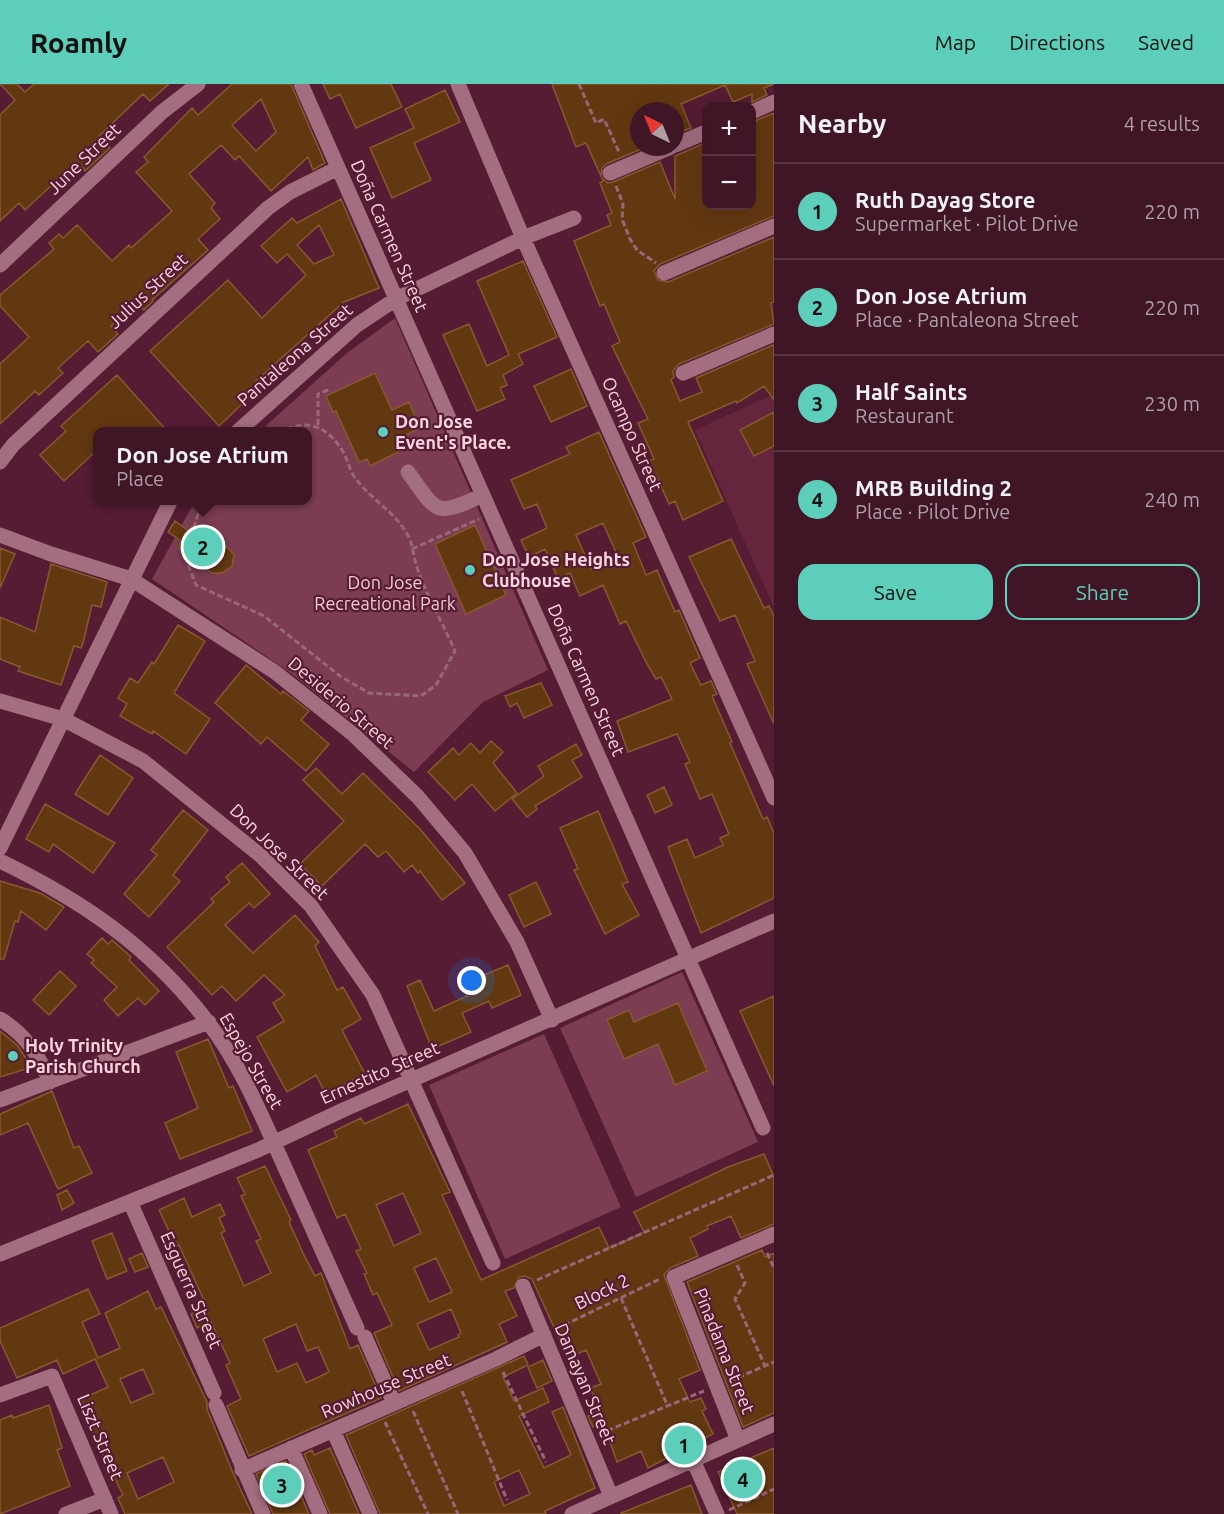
<!DOCTYPE html>
<meta charset="utf-8">
<style>
:root{--surface:#401526;--page:#4b2232;--text:#f1f3f6;--muted:#ae9fa7;--line:#593443;--accent:#5dceb9}
body{margin:0;font-family:Ubuntu,sans-serif;background:var(--page);color:var(--text)}
.controls{position:absolute;right:18px;top:18px;display:grid;overflow:hidden;border-radius:12px;box-shadow:0 6px 24px #0002}
.controls button{width:54px;height:54px;display:grid;place-items:center;padding:0;border:0;border-bottom:2px solid var(--line);background:var(--surface);color:var(--text);font:30px sans-serif}
.compass{position:absolute;left:630px;top:18px;width:54px;height:54px;border-radius:50%;background:var(--surface);box-shadow:0 6px 24px #0002;rotate:317deg}
.you{position:absolute;left:472px;top:897px;width:21px;height:21px;margin:-15px;border:4px solid #fff;border-radius:50%;background:#1a73e8;box-shadow:0 0 0 9px #1a73e833}
.badge{display:grid;place-items:center;width:39px;height:39px;border-radius:50%;background:var(--accent);color:#111;font-size:20px;font-weight:700}
.pin{position:absolute;translate:-50% -50%;border:3px solid #fff;box-shadow:0 2px 6px #0006}
.popup{position:absolute;left:93px;top:343px;width:219px;height:78px;box-sizing:border-box;display:grid;place-content:center;border-radius:12px;background:var(--surface);filter:drop-shadow(0 2px 4px #0005);font-size:20px;white-space:nowrap;color:var(--muted)}
.popup b{font-size:22px;color:var(--text)}
.popup::after{content:'';position:absolute;left:50%;top:100%;margin-left:-12px;border:12px solid transparent;border-top-color:var(--surface)}
.list{margin:0;padding:0;list-style:none}
h2{display:flex;justify-content:space-between;align-items:center;height:78px;margin:0;padding:0 24px;font-size:26px}
h2 small{font-size:20px;font-weight:400;color:var(--muted)}
.list li{display:grid;grid-template-columns:39px 1fr auto;gap:18px;align-items:center;box-sizing:border-box;height:96px;padding:0 24px;border-top:2px solid var(--line)}
.list b{display:block;font-size:22px;white-space:nowrap}
.list p{margin:0;font-size:20px;white-space:nowrap;color:var(--muted)}
.list em{font-size:20px;font-style:normal;color:var(--muted)}
.actions{display:flex;gap:12px;padding:18px 24px}
.actions a{flex:1;padding:14px 0;border:2px solid var(--accent);border-radius:18px;text-align:center;font-size:21px;color:var(--accent)}
.actions .main{background:var(--accent);color:#111}
.map{position:relative;flex:none;width:774px;height:1430px;overflow:hidden}
header{display:flex;align-items:center;gap:36px;box-sizing:border-box;height:84px;padding:0 30px;background:var(--accent);color:#111}
header strong{font-size:28px}
nav{display:flex;gap:33px;margin-inline-start:auto;font-size:21px}
main{display:flex}
aside{flex:1;background:var(--surface)}
.map>svg:first-child{display:block}
.built{fill:#65253d}
.green{fill:#7c3d53}
.building{fill:#623811;stroke:#8a582e;stroke-width:1.5;fill-rule:evenodd}
.lines{fill:none;stroke-linecap:round;stroke-linejoin:round}
.path{stroke:#99677a;stroke-width:3;stroke-dasharray:6 3;stroke-linecap:butt}
.minor{stroke:#a36e7f;stroke-width:15}
.poi-dot{fill:#5dceb9;stroke:#551c33;stroke-width:2}
.labels{text-anchor:middle;stroke-width:4.5;stroke-linejoin:round;paint-order:stroke}
.street-label{font-size:18px;fill:#fad4df;stroke:#551c33}
.poi-label{font-size:18px;font-weight:bold;fill:#fad4df;stroke:#551c33;text-anchor:start}
.park-label{font-size:18px;fill:#f4c8d5;stroke:#551c33}
</style>
<header>
<strong>Roamly</strong>
<nav><a>Map</a><a>Directions</a><a>Saved</a></nav>
</header>
<main>
<div class="map">
<svg width="774" height="1430" viewBox="0 0 774 1430">
<rect width="100%" height="100%" fill="#551c33"/>
<!-- built -->
<path class="built" d="M774,310V524L695,346Z"/>
<!-- green -->
<path class="green" d="M395,234L548,586L483,618L414,688L288,587L152,495L195,417L308,416V348L260,347L347,269Z
M682,888L758,1058L636,1113L560,944Z
M544,950L621,1123L505,1175L429,1001Z"/>
<!-- building -->
<path class="building" d="M0,0H17L25,8L34,0H169L150,17L143,10L99,52L110,64L85,87L83,84L59,106L53,100L25,126L19,119L0,137V31L15,16Z
M232,0H291L325,79L313,86L308,73L271,107L239,72L235,76L221,61L189,90L215,119L211,124L220,135L198,155L208,166L152,216L153,217L144,226L137,219L111,242L118,250L98,268L88,257L58,284L63,289L39,311L35,307L0,340V280L29,253L0,222V211L54,165L49,159L59,150L63,154L77,141L112,177L129,161L131,164L172,127L136,88L148,78L144,73L192,24L198,31ZM261,15L276,48L256,67L232,41Z
M323,0H391L402,23L356,44L340,10L330,15Z
M552,0H774L764,4L767,11L752,18V10L733,18L725,1L681,20L691,44L675,50V27H639V63H646L606,80L602,84L601,92L586,59L576,63Z
M445,6L460,38L414,59L431,96L392,114L370,64L414,44L405,25Z
M774,29V132L660,180L654,187L658,196L668,198L774,153V218L771,219L774,240L679,280L673,287L674,293L671,296L680,317L702,308L696,294L773,261L774,263V316L764,302L737,319L736,317L688,338L723,417L683,436L675,417L669,420L656,391L652,392L646,378L654,375L638,339L648,335L612,262L620,258L604,220L600,222L574,157L611,141L607,131L612,129L600,99L603,97L602,94L608,99L613,98L660,78L675,115V72L705,59L706,122H752V38Z
M341,115L379,204L344,218L256,297L261,302L219,342L150,267L228,196L262,234L306,191L287,170L277,179L261,162L292,134L297,139ZM319,141L334,171L314,180L297,161Z
M523,177L557,253L518,270L523,280L503,291L507,301L500,304L505,315L477,327L443,251L469,240L487,282L509,271L477,197Z
M571,285L587,322L551,338L534,302Z
M375,289L392,326L409,318L420,344L403,352L408,363L370,382L367,375L359,378L336,327L333,328L326,312Z
M117,291L168,348H98V365L64,397L40,371L66,347L61,342Z
M774,328V362L754,372L740,346Z
M599,348L646,453L633,459L646,491L657,486L675,528L679,526L700,574L690,579L701,601L711,597L717,610L712,612L732,658L730,659L763,735L767,733L774,749V814L701,849L668,763L687,755L695,774L723,761L720,754L729,750L712,710L700,715L685,680L690,678L677,650L628,668L617,637L672,615L661,593L656,595L647,580L626,537L620,540L603,501L580,512L570,489L558,495L545,465L529,473L521,456L547,444L537,420L524,425L511,396L570,370L566,363ZM603,439L618,473L591,485L576,451Z
M175,437L189,447L194,440L227,463L234,471L232,482L222,489H212L178,463L181,457L168,448Z
M475,441L506,511L466,530L435,460Z
M731,455L764,524L769,522L774,532V640L747,580L755,577L735,531L720,537L689,473Z
M0,464L15,470L0,504Z
M51,480L107,498L101,523L92,521L83,559L81,564L74,562L61,601L18,587L20,583L0,575V533L35,548Z
M178,541L205,557L174,609L210,635L186,670L153,647L152,650L120,632L127,620L118,614L130,594L138,599L152,578L154,580Z
M246,581L281,610L283,607L309,627L301,636L329,660L306,687L267,653L261,660L215,619Z
M541,599L552,621L524,634L517,619L510,623L505,612Z
M491,657L503,668L493,679L517,709L495,727L472,700L455,716L428,688L453,664L459,671L471,659L480,669Z
M576,660L582,671L572,676L582,693L535,722L537,725L527,733L512,715L544,692L538,682Z
M100,671L133,694L108,731L75,710Z
M316,684L342,710L363,689L420,745L465,799L442,816L420,787L418,789L412,781L404,788L386,767L378,773L365,760L322,802L300,780L344,737L303,696Z
M664,703L672,721L655,729L647,711Z
M45,720L115,759L93,789L53,760L49,768L26,755Z
M183,726L208,746L173,791L180,797L149,833L124,810L157,771L151,766Z
M598,727L628,798L622,800L639,831L605,850L574,786L578,785L560,744Z
M242,779L270,810L254,824L249,819L225,841L253,869L295,831L319,858L315,862L337,906L343,903L361,935L342,946L365,990L326,1011L316,991L287,1008L257,953L284,937L273,919L285,911L264,891L236,917L222,902L212,911L167,863L214,818L211,815L230,798L226,793Z
M0,797L40,809L64,823L46,846L21,827L18,838L15,837L4,875H0Z
M536,798L551,830L524,843L509,811Z
M102,854L108,860L112,856L131,873L129,876L159,907L145,921L138,914L118,932L104,916L117,903L91,879L94,876L87,870Z
M508,881L521,911L492,924L489,917L462,929L471,948L432,965L407,902L420,896L434,927L467,912L462,900Z
M60,887L76,902L49,931L33,916Z
M774,912V1002L740,927Z
M678,919L707,987L675,1001L658,960L624,975L607,936L629,926L634,938Z
M0,947L17,961L32,983L0,993Z
M208,955L229,1004L233,1002L252,1047L180,1075L165,1039L198,1024L176,968Z
M52,1007L74,1064L79,1062L92,1089L58,1105L28,1039L0,1051V1030Z
M408,1020L450,1108L442,1111L481,1196L599,1143L609,1164L634,1153L644,1148L634,1128L728,1083L764,1070L774,1093V1140L741,1154L731,1132L707,1142L708,1145L690,1154L698,1172L670,1184L664,1191L700,1286L679,1295L690,1318L701,1314L706,1325L702,1327L713,1350L648,1384L641,1367L617,1378L603,1338L593,1343L588,1332L600,1326L590,1304L601,1300L586,1266L568,1274L532,1195L525,1192L519,1193L514,1204L505,1207L517,1232L499,1240L507,1258L399,1307L374,1249L392,1241L377,1209L373,1211L364,1190L367,1189L356,1167L361,1165L345,1130L337,1134L308,1066L337,1053L334,1047L361,1034L364,1040ZM403,1109L421,1149L394,1162L376,1121ZM436,1174L452,1208L429,1218L414,1184ZM451,1225L461,1249L458,1251L459,1253L429,1266L417,1240Z
M265,1082L291,1136L289,1138L303,1169L315,1192L321,1189L350,1265L358,1261L381,1314L249,1372L227,1322L241,1315L226,1281L230,1279L211,1238L197,1244L191,1230L207,1223L179,1161L176,1162L159,1126L184,1114L192,1133L220,1120L225,1131L219,1134L225,1147L221,1149L244,1202L271,1189L256,1157L261,1155L241,1112L245,1110L237,1094ZM296,1240L307,1267L318,1263L329,1288L306,1299L297,1279L277,1288L263,1255Z
M67,1106L74,1119L62,1126L57,1111Z
M112,1149L127,1187L107,1195L92,1157Z
M762,1166L765,1173L774,1169V1329L743,1343L687,1198Z
M142,1169L148,1183L135,1188L129,1175Z
M88,1205L100,1230L82,1238L98,1274L120,1264L105,1229L148,1207L156,1225L161,1223L207,1318V1325L233,1389L252,1430H125L118,1414L123,1411L87,1338L91,1336L81,1315L108,1303L95,1275L63,1290L57,1276L17,1294L0,1257V1244ZM143,1285L154,1309L131,1319L120,1295ZM163,1373L174,1398L138,1415L127,1389Z
M524,1272L528,1281L503,1293L514,1317L543,1304L549,1318L519,1332L544,1384L571,1371L552,1328L563,1323L595,1404L545,1427L546,1430H380L346,1351ZM519,1386L530,1410L504,1422L494,1398Z
M543,1276L552,1297L537,1304L528,1283Z
M49,1321L62,1364L57,1366L70,1402L0,1430V1336L12,1331L13,1334Z
M330,1364L359,1430H330L304,1370L312,1366L314,1371Z
M774,1364V1430H737L718,1388Z
M286,1377L309,1430H273L256,1390Z
M691,1401L702,1430H621V1429Z"/>
<g class="lines">
<!-- path -->
<path class="path" d="M579,0L596,39L604,35L619,68
M616,102L623,120L622,135L630,155L637,166L656,179
M318,341V310L328,306
M210,416L198,430L185,473L196,501L264,532L340,592L369,609L421,612L436,601L455,567C443,539 426,512 417,483C413,472 413,458 406,448C393,427 371,415 356,395C349,387 348,375 342,366C327,342 306,334 281,348
M412,465L479,435
M767,1169L774,1184
M737,1181L745,1199L735,1215L765,1282
M537,1196L774,1091
M621,1214L668,1323
M556,1245L660,1195
M503,1288L546,1378
M730,1297L774,1278
M462,1307L507,1416
M413,1327L458,1430
M385,1338L428,1430
M599,1350L704,1307
M729,1426L774,1405"/>
<!-- minor -->
<path class="minor" d="M301,0L763,1044
M458,0L523,154L774,714
M752,28L774,18
M675,61L706,48
M610,89L671,63
M0,181L162,28L198,0
M664,189L774,142
M683,289L774,250
M237,348L357,241L396,215L523,154L574,134
M0,378L13,361L268,124L290,108L338,84
M408,388C438,430 435,433 483,411
M0,451L51,470L131,495L275,588L354,651L418,713L465,769L517,858L552,936
M0,617L63,635L143,677L261,772L311,822L373,911L493,1179
M0,764L171,416
M0,777C83,817 150,863 207,937C239,978 261,1030 282,1077C307,1133 332,1188 357,1244
M0,935C26,951 38,970 50,998
M0,1016L209,938
M131,1120L214,1309
M0,1170L258,1066L343,1026L774,837
M523,1202L611,1412
M365,1253L394,1319
M0,1311L52,1292L111,1430
M216,1321L263,1430
M333,1346L370,1430
M738,1356L674,1193L774,1150
M291,1364L320,1430
M693,1376L717,1430
M242,1386L496,1275L544,1251
M66,1430L105,1415
M572,1430L774,1340"/>
</g>
<!-- markers -->
<g class="poi-dot">
<circle cx="383" cy="348" r="6"/>
<circle cx="470" cy="486" r="6"/>
<circle cx="13" cy="972" r="6"/>
</g>
<g class="labels">
<!-- street labels -->
<g class="street-label">
<text transform="translate(84 75) rotate(-44)" y="6">June Street</text>
<text transform="translate(389 152) rotate(66)" y="6">Doña Carmen Street</text>
<text transform="translate(148 207) rotate(-43)" y="6">Julius Street</text>
<text transform="translate(295 271) rotate(-41)" y="6">Pantaleona Street</text>
<text transform="translate(632 350) rotate(66)" y="6">Ocampo Street</text>
<text transform="translate(586 596) rotate(66)" y="6">Doña Carmen Street</text>
<text transform="translate(341 619) rotate(40)" y="6">Desiderio Street</text>
<text transform="translate(279 768) rotate(44)" y="6">Don Jose Street</text>
<text transform="translate(251 977) rotate(60)" y="6">Espejo Street</text>
<text transform="translate(380 989) rotate(-24)" y="6">Ernestito Street</text>
<text transform="translate(191 1206) rotate(66)" y="6">Esguerra Street</text>
<text transform="translate(602 1208) rotate(-26)" y="6">Block 2</text>
<text transform="translate(724 1267) rotate(68)" y="6">Pinadama Street</text>
<text transform="translate(585 1300) rotate(67)" y="6">Damayan Street</text>
<text transform="translate(386 1302) rotate(-23)" y="6">Rowhouse Street</text>
<text transform="translate(100 1353) rotate(67)" y="6">Liszt Street</text>
</g>
<!-- poi labels -->
<g class="poi-label">
<text x="395" y="344">Don Jose<tspan x="395" dy="21">Event's Place.</tspan></text>
<text x="482" y="482">Don Jose Heights<tspan x="482" dy="21">Clubhouse</tspan></text>
<text x="25" y="968">Holy Trinity<tspan x="25" dy="21">Parish Church</tspan></text>
</g>
<!-- park labels -->
<g class="park-label">
<text x="385" y="505">Don Jose<tspan x="385" dy="21">Recreational Park</tspan></text>
</g>
</g>
</svg>
<div class="controls">
<button>+</button>
<button>−</button>
</div>
<svg class="compass" viewBox="-18 -18 36 36"><path d="M0-13l5 13h-10z" fill="#e53935"/><path d="M0 13l5-13h-10z" fill="#ae9fa7"/></svg>
<div class="you"></div>
<div class="pin badge" style="left:684px;top:1361px">1</div>
<div class="pin badge" style="left:203px;top:463px">2</div>
<div class="popup"><b>Don Jose Atrium</b>Place</div>
<div class="pin badge" style="left:282px;top:1401px">3</div>
<div class="pin badge" style="left:743px;top:1395px">4</div>
</div>
<aside>
<h2>Nearby<small>4 results</small></h2>
<ul class="list">
<li><span class="badge">1</span><div><b>Ruth Dayag Store</b><p>Supermarket · Pilot Drive</p></div><em>220 m</em></li>
<li><span class="badge">2</span><div><b>Don Jose Atrium</b><p>Place · Pantaleona Street</p></div><em>220 m</em></li>
<li><span class="badge">3</span><div><b>Half Saints</b><p>Restaurant</p></div><em>230 m</em></li>
<li><span class="badge">4</span><div><b>MRB Building 2</b><p>Place · Pilot Drive</p></div><em>240 m</em></li>
</ul>
<div class="actions"><a class="main">Save</a><a>Share</a></div>
</aside>
</main>
